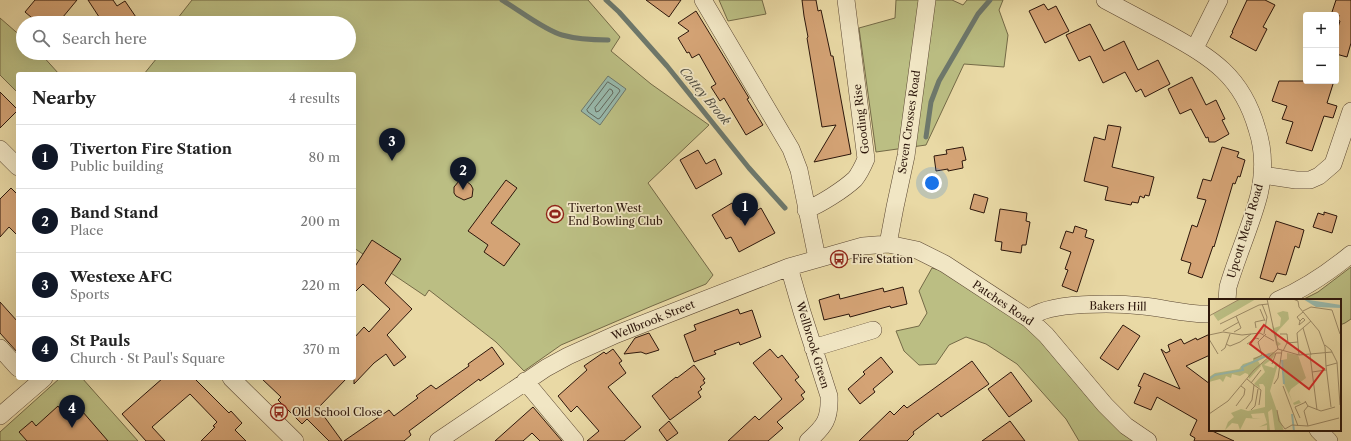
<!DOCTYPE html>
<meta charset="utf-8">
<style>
:root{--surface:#fff;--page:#f2f2f2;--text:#222;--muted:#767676;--line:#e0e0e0;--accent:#111827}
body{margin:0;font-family:"Libre Caslon Text",serif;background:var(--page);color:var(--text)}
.controls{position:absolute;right:12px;top:12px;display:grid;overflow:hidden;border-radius:4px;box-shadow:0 4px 16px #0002}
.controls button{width:36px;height:36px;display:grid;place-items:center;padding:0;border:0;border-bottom:1px solid var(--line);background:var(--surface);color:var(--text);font:20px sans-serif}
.you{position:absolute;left:932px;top:183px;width:14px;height:14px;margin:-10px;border:3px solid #fff;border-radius:50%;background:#1a73e8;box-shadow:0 0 0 6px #1a73e833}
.badge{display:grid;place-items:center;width:26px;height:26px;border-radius:50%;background:var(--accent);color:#fff;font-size:13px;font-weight:700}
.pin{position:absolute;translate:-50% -33px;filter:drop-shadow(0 1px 2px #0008)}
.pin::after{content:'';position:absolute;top:21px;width:14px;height:12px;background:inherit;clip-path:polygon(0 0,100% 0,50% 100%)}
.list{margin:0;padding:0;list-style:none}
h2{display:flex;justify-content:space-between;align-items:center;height:52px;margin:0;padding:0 16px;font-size:17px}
h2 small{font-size:13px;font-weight:400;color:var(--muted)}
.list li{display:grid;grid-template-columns:26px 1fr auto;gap:12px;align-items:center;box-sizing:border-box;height:64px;padding:0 16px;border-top:1px solid var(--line)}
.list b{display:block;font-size:15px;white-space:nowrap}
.list p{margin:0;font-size:13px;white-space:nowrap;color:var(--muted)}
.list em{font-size:13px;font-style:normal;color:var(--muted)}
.icon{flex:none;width:22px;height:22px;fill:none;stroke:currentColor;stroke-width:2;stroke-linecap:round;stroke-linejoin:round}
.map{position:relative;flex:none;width:1351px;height:441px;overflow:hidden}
.search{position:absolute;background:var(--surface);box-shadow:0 4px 16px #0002;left:16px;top:16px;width:340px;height:44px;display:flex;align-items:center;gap:10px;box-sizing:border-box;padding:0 14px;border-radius:22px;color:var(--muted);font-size:15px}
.panel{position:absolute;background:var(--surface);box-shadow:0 4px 16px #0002;left:16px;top:72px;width:340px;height:308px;border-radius:4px}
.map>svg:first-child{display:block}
.green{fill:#bbbe83;stroke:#746a47}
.water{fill:#98b9ac;stroke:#6d786c}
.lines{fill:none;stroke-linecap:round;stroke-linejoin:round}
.shore{stroke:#62685c;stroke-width:1}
.stream{stroke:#6d786c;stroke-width:5}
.building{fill:#d4a375;stroke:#2c160b}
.minor-casing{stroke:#5b4732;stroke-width:18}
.minor{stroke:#f1e6c4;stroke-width:17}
.labels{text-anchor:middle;stroke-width:3.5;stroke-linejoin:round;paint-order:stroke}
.street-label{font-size:11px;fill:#2c160b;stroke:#f1e6c4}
.poi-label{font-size:11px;fill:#2c160b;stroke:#f1e6c4;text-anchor:start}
.water-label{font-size:12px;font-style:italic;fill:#524f43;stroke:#f1e6c4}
.inset-river{fill:none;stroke:#98b9ac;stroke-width:2}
.inset-road{fill:none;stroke:#9d8b67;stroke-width:1}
.view{fill:#d62828;fill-opacity:0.15;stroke:#d62828;stroke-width:2}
.inset-edge{fill:none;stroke:#2c160b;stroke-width:2}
</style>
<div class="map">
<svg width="1351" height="441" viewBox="0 0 1351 441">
<rect width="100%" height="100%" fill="#e9d9a5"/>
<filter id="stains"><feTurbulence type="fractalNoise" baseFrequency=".005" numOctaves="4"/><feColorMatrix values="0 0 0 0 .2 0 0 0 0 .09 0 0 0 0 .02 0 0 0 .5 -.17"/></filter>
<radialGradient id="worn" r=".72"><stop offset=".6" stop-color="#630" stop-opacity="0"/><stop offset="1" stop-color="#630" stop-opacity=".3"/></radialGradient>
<!-- green -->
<path class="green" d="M192,0H588L620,37L611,51L651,84L709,125L648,183L713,275L706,284L652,306L561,345L524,371L496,342L429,290L425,296L354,248V74H144L161,53H349V23H174Z
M719,0H762L766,14L728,21Z
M896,0H952L963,5L967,0H1003L999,10L1008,35L1004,67L964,64L926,145L876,152L859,28L895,18Z
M0,18L23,38V53H40L59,74H18V93L0,75Z
M1351,267V319L1345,323L1340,325V300H1302L1318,292Z
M932,268L962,276L1023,322L1143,441H1079L1066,419L1017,364L986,344L966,337L949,345L936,364L919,365L904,351L896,331L919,326L927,313L919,291Z
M60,378H82L138,441H0V432Z"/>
<!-- water -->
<path class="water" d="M608,76L626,89L600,125L581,111Z"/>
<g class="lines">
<!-- shore -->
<path class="shore" d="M608,82L619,89L620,91L600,118L598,119L588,112L587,110Z
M610,89L612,90L613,93L599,111L596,112L595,108Z"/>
<!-- stream -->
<path class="stream" d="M502,0C519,10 544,30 562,35C576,39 593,40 608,40
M606,0L619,12L667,66L749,168L785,208
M926,137L931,102L939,81L978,14L990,0"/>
</g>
<!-- building -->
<path class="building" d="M35,0H77L58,23H38L25,12Z
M88,0H113L117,6L125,1L140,23H103Z
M646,0H681L669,17Z
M802,0H816L818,11L821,10L831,56H833L851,154L814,162L836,125L822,127L807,38L808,37L804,16Z
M1247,0H1265L1275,5L1263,27L1267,29L1256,51L1230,37L1233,32H1232Z
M1336,0H1351V43L1347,57L1336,54V34L1340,21L1338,20L1339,15H1331Z
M1044,4L1048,10L1056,6L1069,31L1045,43L1029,11Z
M696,11L749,98L747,99L763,125L746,135L724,98L720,101L711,87L716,84L699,54L692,58L689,52L687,53L678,38L689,31L678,23Z
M1090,24L1104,51L1124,41L1138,70L1158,60L1170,84L1145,97L1141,89L1136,92L1125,72L1103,83L1090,56L1079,61L1066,35Z
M1192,77L1206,105L1216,100L1225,119L1222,120L1229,134L1215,142H1209L1208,137L1206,138L1191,109L1180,114L1168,89Z
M1279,81H1334L1327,103L1337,106L1333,118L1324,116L1312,151L1286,143L1293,122L1282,119L1287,106L1272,101Z
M0,92L18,110L0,128Z
M1108,125L1121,127L1112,167L1154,177L1149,196L1145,195L1144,198L1140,196L1138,203L1132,202L1131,205L1105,200L1108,187L1084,181L1094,137L1105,140Z
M963,147L966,160L962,161L963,168L948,171V169L936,171L934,156L947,154L946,150Z
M1222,147L1239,152L1237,157L1245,160L1240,177L1238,176L1235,184L1233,183L1214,247L1213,246L1202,278L1188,273L1191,263L1181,260L1192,225L1197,227L1206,200L1197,198L1203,179L1211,181Z
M698,150L706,164L715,159L722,174L696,189L680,160Z
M506,180L517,188L491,223L520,244L504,266L484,252L488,245L468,231Z
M459,181H466L471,185L473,189L472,197L464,200L456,196L454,193V187Z
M11,188L18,195V236L9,227L0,237V199Z
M974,194L988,198L984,213L970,209Z
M732,203L741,220L761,208L775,233L739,252L731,237L726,239L712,215Z
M1000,209L1027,213L1026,221L1030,222L1026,245H1022L1021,253L1001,250L1002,242L995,241Z
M1324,212L1337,216L1332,233L1313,227L1318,213L1324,215Z
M1276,221L1304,230L1299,248L1295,246L1286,275L1277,273L1273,282L1260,278Z
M1075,226L1087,230L1085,237L1094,240L1077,292L1062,286L1068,270L1065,269L1071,252L1060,248L1066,231L1073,233Z
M372,240L401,259L385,283L412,309L387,335L406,357L394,366L386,354L374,363L354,384V338L364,327L369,332L390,309L363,284L354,293V268Z
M903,287L907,304L891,308L890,306L850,317L849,314L824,320L819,300L839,294L840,299L883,288L884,292Z
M0,302L18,322V353L0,333Z
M738,309L740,314L752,310L761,337L740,345L739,342L714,351L716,354L694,362L684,335L696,330L694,325Z
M1123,325L1140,336L1118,370L1100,358Z
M649,333L659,350L646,354L641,352L624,354L635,338Z
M1210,334V355L1186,366L1210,384V430L1234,441H1194L1195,438L1190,435L1197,420L1157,397L1151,410L1134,403L1141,387L1138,386L1144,373L1180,389L1161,349L1166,353L1170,351L1168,345L1181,339L1184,344L1196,338L1197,340Z
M492,347L504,364L480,381L479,379L409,431L411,435L404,441H344L389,410L394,416L418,398L416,396L431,385L436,389L469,366L468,364Z
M613,349L622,361L619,363L626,373L608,387L641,427L624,441H587L599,431L577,406L571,412L558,396L587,370L584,366L604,352L606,354Z
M770,349L778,358L782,355L799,377L795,380L805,392L801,395L804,399L777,422L783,428L768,441H728L755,416L759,420L782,399L753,363Z
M881,357L893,372L873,389L875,392L860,404L848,389L865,374L863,372Z
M972,361L989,384L941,417L938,413L913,432L914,434L907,441H859L890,411L894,415L904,405L907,408Z
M694,365L705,379L703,380L705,383L700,387L702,389L698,392L701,397L670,420L652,396L676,377L677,378Z
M1011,372L1032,401L1009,417L988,389Z
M163,378H194L229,413L231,411L242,423L235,430L246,441H201L215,427L213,426L217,422L190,394L152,427L165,441H146L122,414Z
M261,378H347L318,408L342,441H329L307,419L302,424L278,400L281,397Z
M76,404L108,441H27L19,432L32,421L36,426L58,406L64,414Z
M533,407L562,441H540L532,433L523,441H495Z
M669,421L678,433L667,441L659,430Z
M1010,421L1025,441H982Z"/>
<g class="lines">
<!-- minor casing -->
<g class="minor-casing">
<path id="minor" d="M703,0L791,149L799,170L817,258
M1105,0C1126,11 1146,22 1167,33C1212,58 1242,76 1257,129C1264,150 1264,173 1259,195C1251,226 1237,256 1228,287L1227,300
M1195,48L1219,0
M0,149L18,167
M1262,175L1296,180H1310L1319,176L1333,164L1351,111
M806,210C821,204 843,190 855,179C859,174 863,166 866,159L846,0
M888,244L895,207L906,156L927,0
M789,267L802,312L829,396C830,419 825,426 808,441
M1278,300C1304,289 1329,272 1351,254
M1029,319C1046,301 1118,303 1143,306C1165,308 1188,315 1210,314
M0,348L18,368
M813,348L873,330
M231,378L295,441
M525,381L575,441
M0,416L44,378
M1318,430L1329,441
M438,441L546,368L568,356L617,334L789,267L863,246L888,244L917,250L945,264L1029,319L1046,335L1105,405L1126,426L1148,441"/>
</g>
<!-- minor -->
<use href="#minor" class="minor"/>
</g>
<!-- icons -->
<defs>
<g id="stadium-ring" transform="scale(0.9)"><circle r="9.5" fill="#f1e6c4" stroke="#8f2418" stroke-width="1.5"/><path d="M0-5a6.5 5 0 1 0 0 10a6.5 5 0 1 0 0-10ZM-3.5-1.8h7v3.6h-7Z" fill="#8f2418"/></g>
<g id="bus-ring" transform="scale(0.9)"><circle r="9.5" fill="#f1e6c4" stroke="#8f2418" stroke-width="1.5"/><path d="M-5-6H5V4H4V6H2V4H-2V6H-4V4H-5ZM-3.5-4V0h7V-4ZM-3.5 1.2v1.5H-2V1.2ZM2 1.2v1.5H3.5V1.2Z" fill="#8f2418"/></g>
</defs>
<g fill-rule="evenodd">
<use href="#stadium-ring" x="555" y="214"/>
<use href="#bus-ring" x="839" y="259"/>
<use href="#bus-ring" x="279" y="412"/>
</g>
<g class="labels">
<!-- street labels -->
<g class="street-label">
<text transform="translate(861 119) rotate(-97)" y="4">Gooding Rise</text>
<text transform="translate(909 122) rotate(-82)" y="4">Seven Crosses Road</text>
<text transform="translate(1245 231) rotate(-73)" y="4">Upcott Mead Road</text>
<text transform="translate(1003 303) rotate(34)" y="4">Patches Road</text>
<text transform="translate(1118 306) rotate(1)" y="4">Bakers Hill</text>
<text transform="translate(653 320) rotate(-22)" y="4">Wellbrook Street</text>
<text transform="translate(813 345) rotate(73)" y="4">Wellbrook Green</text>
</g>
<!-- poi labels -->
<g class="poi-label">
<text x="568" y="212">Tiverton West<tspan x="568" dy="13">End Bowling Club</tspan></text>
<text x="852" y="263">Fire Station</text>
<text x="292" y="416">Old School Close</text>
</g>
<!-- water labels -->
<g class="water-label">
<text transform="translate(705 96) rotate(50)" y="4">Cottey Brook</text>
</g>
</g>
<!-- overview -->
<g transform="translate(1209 299)">
<rect width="132" height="132" fill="#e9d9a5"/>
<path d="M31,0H47L9,22L4,15ZM74,12L79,13L80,20L68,33V42L72,45L69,47L67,46L63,26L65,29L71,27L72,19L68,14ZM64,53L67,54L63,60L55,66L65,69L67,64L69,65L61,92L75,132H66L63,110L59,113L61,132H58V126L50,128L58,124L55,114L42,115L44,120H52L37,119L31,131L29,125L23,124L16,131L19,123L25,118L22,114L32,110L39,112L56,108V88L54,85H50L51,89L45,85L56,73L52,65L59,60L57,58L49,62L52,67L40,80L39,75L36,74L31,77L23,75L22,79L17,77L14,83L11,80L0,83V78L6,74L30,70L34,65L44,62V59ZM78,54L89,56L97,79L82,90L80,94L84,104L90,101L92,104L85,106L75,85L73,61L78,60Z" fill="#bbbe83"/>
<path d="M94,0L132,6V9L107,8Z" fill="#98b9ac"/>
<path class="inset-river" d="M73,61L75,85M0,80L6,76L34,71L33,68L61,55M83,115L85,132"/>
<path class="inset-road" d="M58,0L69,50M84,0L89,2L90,8L110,32L116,48L117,67L128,64M53,5L58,18L55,35M51,10L56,22M94,12L102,8L123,11L131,35M0,17L31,0M91,22L94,19L96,21L90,26L91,22L88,18L94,13M11,25L50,6L59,5M47,29L46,23L55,21M94,29L102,56M14,32L30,23M25,33L32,29L27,17M71,35H78L79,44M0,36L14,33L33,36L51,34L65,42M0,40L9,55M17,45L21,47L31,43L42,35M38,45L47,39L50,40M116,46L122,51L128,63L131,106M69,50L90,56L123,53M12,52L16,49L21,35M74,52L78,44L89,43M90,56L88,34L102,22M101,56L108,111M45,60L53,56L49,43L57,35M63,65L67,54H72M117,67L122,108M103,73L117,71M42,84L52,71M65,85L69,79L73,51M45,86L52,91L50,106M74,87L89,127M96,102L99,107L112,112L126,108M27,107L35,96L36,90L32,87M99,107L95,112L99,127M37,110L43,101L45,86L38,80M42,111L46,107L49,90M68,111L70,122L76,130M0,115L19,102L45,71L69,50M91,119L86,108L97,103M76,130L83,126L99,127L130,119"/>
<path class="view" d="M55,26L115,70L100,90L41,45Z"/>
<rect width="132" height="132" class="inset-edge"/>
</g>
<rect width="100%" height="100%" filter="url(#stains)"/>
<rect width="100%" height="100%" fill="url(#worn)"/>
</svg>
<div class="controls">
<button>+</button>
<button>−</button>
</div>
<div class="you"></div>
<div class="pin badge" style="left:745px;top:226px">1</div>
<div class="pin badge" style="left:463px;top:190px">2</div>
<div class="pin badge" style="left:392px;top:161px">3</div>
<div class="pin badge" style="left:72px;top:428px">4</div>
<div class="search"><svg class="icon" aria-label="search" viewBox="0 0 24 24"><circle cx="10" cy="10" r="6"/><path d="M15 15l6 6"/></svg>Search here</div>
<section class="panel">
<h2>Nearby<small>4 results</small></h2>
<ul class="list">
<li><span class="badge">1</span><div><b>Tiverton Fire Station</b><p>Public building</p></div><em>80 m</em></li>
<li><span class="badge">2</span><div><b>Band Stand</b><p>Place</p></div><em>200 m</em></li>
<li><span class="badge">3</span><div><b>Westexe AFC</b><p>Sports</p></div><em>220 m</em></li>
<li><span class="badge">4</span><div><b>St Pauls</b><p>Church · St Paul's Square</p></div><em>370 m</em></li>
</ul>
</section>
</div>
